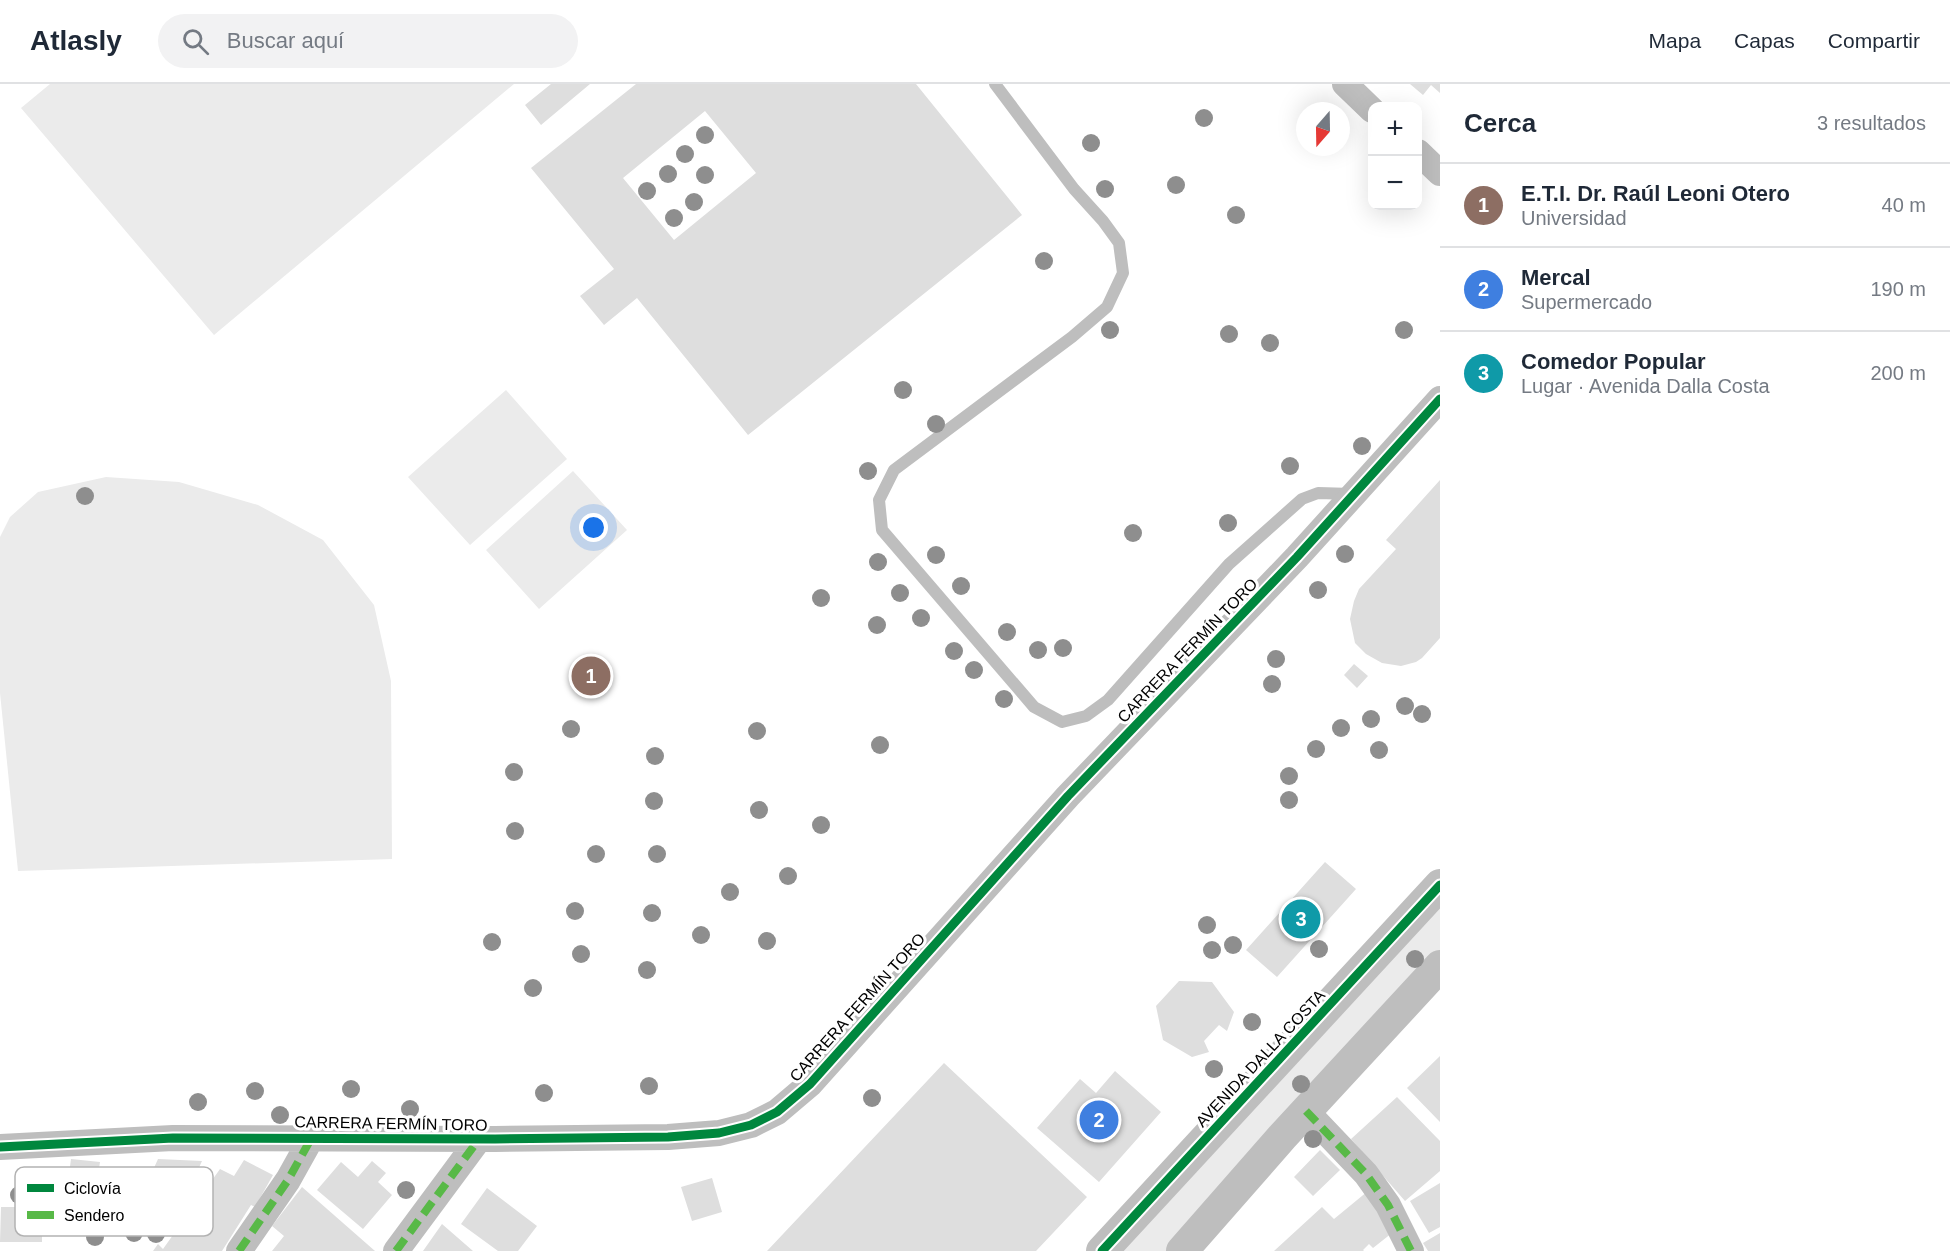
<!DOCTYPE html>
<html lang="es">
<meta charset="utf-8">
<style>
:root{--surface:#fff;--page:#f2f2f3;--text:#1f2937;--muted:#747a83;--line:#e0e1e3;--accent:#595959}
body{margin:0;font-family:Helvetica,sans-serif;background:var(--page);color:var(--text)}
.controls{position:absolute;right:18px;top:18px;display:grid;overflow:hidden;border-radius:12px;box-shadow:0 6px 24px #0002}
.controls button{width:54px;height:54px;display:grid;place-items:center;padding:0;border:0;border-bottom:2px solid var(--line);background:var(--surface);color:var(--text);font:30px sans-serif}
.compass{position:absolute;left:1296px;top:18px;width:54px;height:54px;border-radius:50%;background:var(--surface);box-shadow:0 6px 24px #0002;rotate:200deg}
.you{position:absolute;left:594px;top:444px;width:21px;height:21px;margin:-15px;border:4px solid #fff;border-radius:50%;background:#1a73e8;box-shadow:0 0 0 9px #1a73e833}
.badge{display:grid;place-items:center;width:39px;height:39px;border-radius:50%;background:var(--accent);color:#fff;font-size:20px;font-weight:700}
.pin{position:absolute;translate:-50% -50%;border:3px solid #fff;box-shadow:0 2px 6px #0006}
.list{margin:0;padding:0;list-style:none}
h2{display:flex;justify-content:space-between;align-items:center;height:78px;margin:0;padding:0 24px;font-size:26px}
h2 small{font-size:20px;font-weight:400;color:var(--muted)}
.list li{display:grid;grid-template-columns:39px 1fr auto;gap:18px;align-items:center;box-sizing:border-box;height:84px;padding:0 24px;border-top:2px solid var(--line)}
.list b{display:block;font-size:22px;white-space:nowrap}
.list p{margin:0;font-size:20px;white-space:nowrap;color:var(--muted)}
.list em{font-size:20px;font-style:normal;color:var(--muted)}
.icon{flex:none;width:33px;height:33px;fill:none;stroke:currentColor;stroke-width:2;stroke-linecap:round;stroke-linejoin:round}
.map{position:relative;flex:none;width:1440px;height:1167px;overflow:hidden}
header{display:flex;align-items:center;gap:36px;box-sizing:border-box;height:84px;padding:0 30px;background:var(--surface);border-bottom:2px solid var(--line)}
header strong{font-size:28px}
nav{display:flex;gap:33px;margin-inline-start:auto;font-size:21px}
.search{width:420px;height:54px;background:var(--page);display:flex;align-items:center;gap:15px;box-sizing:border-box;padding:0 21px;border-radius:33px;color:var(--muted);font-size:22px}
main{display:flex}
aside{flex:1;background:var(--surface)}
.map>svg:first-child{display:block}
.green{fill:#ebebeb}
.building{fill:#dedede;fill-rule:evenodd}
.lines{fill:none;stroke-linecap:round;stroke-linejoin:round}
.service{stroke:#bebebe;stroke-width:12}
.minor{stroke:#bebebe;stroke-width:26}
.tertiary{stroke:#bebebe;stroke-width:32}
.quiet{stroke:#58b947;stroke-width:8;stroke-dasharray:15 8;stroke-linecap:butt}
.cycleway-casing{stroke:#fff;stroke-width:13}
.cycleway{stroke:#00873e;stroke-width:9}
.tree{fill:#8e8e8e}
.labels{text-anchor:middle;stroke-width:6;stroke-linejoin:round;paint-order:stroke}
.street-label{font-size:16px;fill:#000;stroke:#fff}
.key{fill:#fff;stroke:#b2b2b2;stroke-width:1.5}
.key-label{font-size:16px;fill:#000}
</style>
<header>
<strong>Atlasly</strong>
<div class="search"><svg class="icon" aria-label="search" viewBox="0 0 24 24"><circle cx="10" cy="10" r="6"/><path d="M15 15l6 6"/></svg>Buscar aquí</div>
<nav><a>Mapa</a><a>Capas</a><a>Compartir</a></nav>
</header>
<main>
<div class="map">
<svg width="1440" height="1167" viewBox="0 0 1440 1167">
<rect width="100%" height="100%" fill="#fff"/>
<!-- green -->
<path class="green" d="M50,0H514L214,251L21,24Z
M506,306L567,375L470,461L408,393Z
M573,387L627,446L539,525L486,466Z
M106,393L179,398L258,421L323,456L374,521L391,597L392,775L18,787L0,609V453L10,433L38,408Z
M1440,801V882L1182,1167H1102Z"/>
<!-- building -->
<path class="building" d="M551,0H590L541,41L525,21Z
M636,0H916L1022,131L748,351L637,214L604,241L580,212L614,185L531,84ZM705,27L756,89L674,156L623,94Z
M1410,0H1440V9L1431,1L1423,11Z
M1440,396V554L1422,574L1416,578L1401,582L1382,579L1366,570L1355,559L1350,535L1354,517L1359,505L1396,465L1386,456Z
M1354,580L1368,592L1357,604L1344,591Z
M1325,778L1356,805L1277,893L1246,866Z
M1179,897L1212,898L1234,928L1227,947L1219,941L1204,957L1209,968L1192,973L1163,956L1156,922Z
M1440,972V1038L1407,1004Z
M944,979L1087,1113L1036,1167H767Z
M1115,987L1161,1028L1099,1098L1037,1044L1080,995L1096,1009Z
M1397,1013L1440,1057V1087L1405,1117L1351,1055Z
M1320,1066L1340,1086L1313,1112L1294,1093Z
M71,1075L100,1078L94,1117L66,1113Z
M158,1075L202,1077L185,1114L149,1095Z
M244,1076L273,1091L255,1123L251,1121L222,1167H153L158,1160L163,1165L220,1085L234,1092Z
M372,1077L386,1089L378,1098L392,1111L363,1145L317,1106L341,1078L358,1093Z
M712,1094L722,1128L692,1137L681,1103Z
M1440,1099V1143L1429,1149L1410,1117Z
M302,1103L375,1167H272L284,1152L272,1142Z
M487,1104L537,1142L518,1167H498L461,1140Z
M1368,1107L1392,1149L1373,1164L1369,1160L1363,1166L1364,1167H1274L1322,1123L1334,1135Z
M1,1123H42V1158H0Z
M442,1140L473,1167H423Z
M1440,1149V1167H1428L1423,1159Z"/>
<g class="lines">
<!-- service -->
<path class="service" d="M995,0L1074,105L1103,137L1119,159L1123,189L1107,223L1072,253L894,386L879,416L882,446L1034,623L1062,638L1086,632L1108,616L1229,480L1302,415L1318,409L1352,410"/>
<!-- minor -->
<path class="minor" d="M1345,0L1372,26
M1418,68L1440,89
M1306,1027L1366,1090L1388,1121L1411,1167
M0,1063L173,1054L495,1055L668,1053L719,1049L751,1041L777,1028L810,1000L1068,712L1297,473L1440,315
M239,1167L288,1096L312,1053
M396,1167L479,1055"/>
<!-- tertiary -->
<path class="tertiary" d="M1102,1167L1440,801
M1182,1167L1282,1053L1440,882"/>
<!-- quiet -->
<path class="quiet" d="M1306,1027L1366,1090L1388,1121L1411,1167
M239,1167L288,1096L312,1053
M396,1167L479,1055"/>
<!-- cycleway casing -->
<g class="cycleway-casing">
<path id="cycleway" d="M0,1063L173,1054L495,1055L668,1053L719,1049L751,1041L777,1028L810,1000L1068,712L1297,473L1440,315
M1102,1167L1440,801"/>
</g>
<!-- cycleway -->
<use href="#cycleway" class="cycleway"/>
</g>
<!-- trees -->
<g class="tree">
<circle cx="1204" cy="34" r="9"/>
<circle cx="705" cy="51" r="9"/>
<circle cx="1091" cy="59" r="9"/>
<circle cx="685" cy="70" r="9"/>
<circle cx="668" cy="90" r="9"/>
<circle cx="705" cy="91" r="9"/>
<circle cx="1176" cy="101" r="9"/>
<circle cx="1105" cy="105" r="9"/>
<circle cx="647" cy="107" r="9"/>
<circle cx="694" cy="118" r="9"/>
<circle cx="1236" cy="131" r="9"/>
<circle cx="674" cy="134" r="9"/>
<circle cx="1044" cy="177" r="9"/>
<circle cx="1110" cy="246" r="9"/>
<circle cx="1404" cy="246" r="9"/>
<circle cx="1229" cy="250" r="9"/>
<circle cx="1270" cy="259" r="9"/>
<circle cx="903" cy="306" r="9"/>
<circle cx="936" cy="340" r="9"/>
<circle cx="1362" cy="362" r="9"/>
<circle cx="1290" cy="382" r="9"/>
<circle cx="868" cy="387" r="9"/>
<circle cx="85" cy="412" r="9"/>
<circle cx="1228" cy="439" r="9"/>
<circle cx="1133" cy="449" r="9"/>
<circle cx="1345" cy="470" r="9"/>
<circle cx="936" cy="471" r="9"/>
<circle cx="878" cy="478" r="9"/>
<circle cx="961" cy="502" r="9"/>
<circle cx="1318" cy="506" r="9"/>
<circle cx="900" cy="509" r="9"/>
<circle cx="821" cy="514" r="9"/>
<circle cx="921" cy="534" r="9"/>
<circle cx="877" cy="541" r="9"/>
<circle cx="1007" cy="548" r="9"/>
<circle cx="1063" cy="564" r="9"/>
<circle cx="1038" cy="566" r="9"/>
<circle cx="954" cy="567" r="9"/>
<circle cx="1276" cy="575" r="9"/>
<circle cx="974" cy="586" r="9"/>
<circle cx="1272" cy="600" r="9"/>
<circle cx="1004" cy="615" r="9"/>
<circle cx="1405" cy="622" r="9"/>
<circle cx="1422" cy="630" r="9"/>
<circle cx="1371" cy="635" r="9"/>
<circle cx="1341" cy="644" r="9"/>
<circle cx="571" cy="645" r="9"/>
<circle cx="757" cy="647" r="9"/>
<circle cx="880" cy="661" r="9"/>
<circle cx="1316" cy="665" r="9"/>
<circle cx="1379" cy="666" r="9"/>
<circle cx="655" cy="672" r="9"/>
<circle cx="514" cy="688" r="9"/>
<circle cx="1289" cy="692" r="9"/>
<circle cx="1289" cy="716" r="9"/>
<circle cx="654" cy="717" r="9"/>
<circle cx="759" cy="726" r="9"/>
<circle cx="821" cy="741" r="9"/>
<circle cx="515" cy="747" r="9"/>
<circle cx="596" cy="770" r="9"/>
<circle cx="657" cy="770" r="9"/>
<circle cx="788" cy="792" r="9"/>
<circle cx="730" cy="808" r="9"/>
<circle cx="575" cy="827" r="9"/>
<circle cx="652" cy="829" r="9"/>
<circle cx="1207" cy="841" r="9"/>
<circle cx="701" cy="851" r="9"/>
<circle cx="767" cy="857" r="9"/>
<circle cx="492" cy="858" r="9"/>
<circle cx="1233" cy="861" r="9"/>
<circle cx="1319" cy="865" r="9"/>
<circle cx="1212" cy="866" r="9"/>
<circle cx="581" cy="870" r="9"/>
<circle cx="1415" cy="875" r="9"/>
<circle cx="647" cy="886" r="9"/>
<circle cx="533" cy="904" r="9"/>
<circle cx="1252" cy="938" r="9"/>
<circle cx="1214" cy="985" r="9"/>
<circle cx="1301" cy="1000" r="9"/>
<circle cx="649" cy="1002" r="9"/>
<circle cx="351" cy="1005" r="9"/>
<circle cx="255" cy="1007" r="9"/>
<circle cx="544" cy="1009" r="9"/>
<circle cx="872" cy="1014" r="9"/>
<circle cx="198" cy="1018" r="9"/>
<circle cx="410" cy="1025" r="9"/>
<circle cx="280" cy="1031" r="9"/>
<circle cx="1313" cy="1055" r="9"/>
<circle cx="406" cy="1106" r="9"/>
<circle cx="19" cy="1111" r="9"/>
<circle cx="134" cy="1149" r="9"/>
<circle cx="156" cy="1150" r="9"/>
<circle cx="95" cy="1153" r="9"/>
</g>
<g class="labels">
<!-- street labels -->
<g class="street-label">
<text transform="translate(1187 566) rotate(-46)" y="6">CARRERA FERMÍN TORO</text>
<text transform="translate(857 923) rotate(-48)" y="6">CARRERA FERMÍN TORO</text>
<text transform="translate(1260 974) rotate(-47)" y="6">AVENIDA DALLA COSTA</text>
<text transform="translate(391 1039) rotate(1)" y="6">CARRERA FERMÍN TORO</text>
</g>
</g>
<!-- legend -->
<rect x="15" y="1083" width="198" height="69" rx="9" class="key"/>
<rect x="27" y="1100" width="27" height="8" fill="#00873e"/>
<rect x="27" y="1127" width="27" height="8" fill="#58b947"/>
<g class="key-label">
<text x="64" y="1110">Ciclovía</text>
<text x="64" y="1137">Sendero</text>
</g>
</svg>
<div class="controls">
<button>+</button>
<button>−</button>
</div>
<svg class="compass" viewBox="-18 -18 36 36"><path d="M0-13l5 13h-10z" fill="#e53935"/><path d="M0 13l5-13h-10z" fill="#747a83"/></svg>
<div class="you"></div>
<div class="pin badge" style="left:591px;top:592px;background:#8d6e63">1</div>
<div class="pin badge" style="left:1099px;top:1036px;background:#3f7fe0">2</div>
<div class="pin badge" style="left:1301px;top:835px;background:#0f9aa8">3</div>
</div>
<aside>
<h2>Cerca<small>3 resultados</small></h2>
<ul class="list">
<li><span class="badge" style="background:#8d6e63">1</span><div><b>E.T.I. Dr. Raúl Leoni Otero</b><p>Universidad</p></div><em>40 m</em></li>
<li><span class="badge" style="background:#3f7fe0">2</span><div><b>Mercal</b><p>Supermercado</p></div><em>190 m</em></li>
<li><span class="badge" style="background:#0f9aa8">3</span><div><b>Comedor Popular</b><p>Lugar · Avenida Dalla Costa</p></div><em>200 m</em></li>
</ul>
</aside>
</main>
